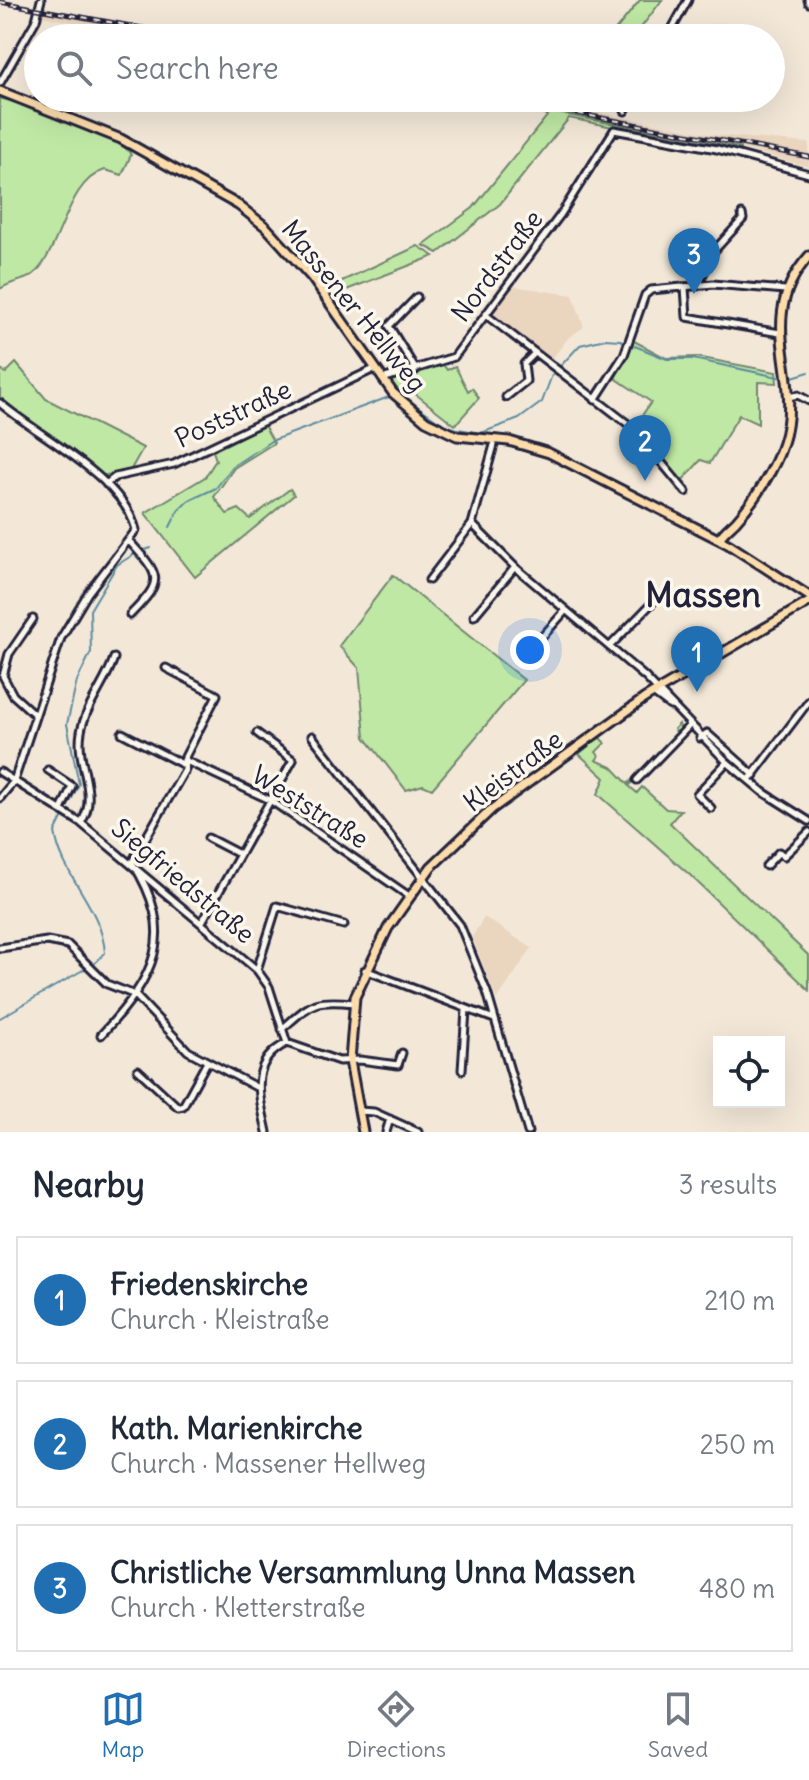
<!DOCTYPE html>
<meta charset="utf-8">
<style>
:root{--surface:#fff;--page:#f6f6f7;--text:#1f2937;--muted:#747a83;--line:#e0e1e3;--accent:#1f6fb2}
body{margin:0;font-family:Delius,sans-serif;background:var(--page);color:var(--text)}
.controls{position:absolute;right:24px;bottom:24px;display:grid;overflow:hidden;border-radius:0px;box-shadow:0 8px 32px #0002}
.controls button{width:72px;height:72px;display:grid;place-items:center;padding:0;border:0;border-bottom:2px solid var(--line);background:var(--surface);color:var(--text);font:40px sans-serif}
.you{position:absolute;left:530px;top:650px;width:28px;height:28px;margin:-20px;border:6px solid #fff;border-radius:50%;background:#1a73e8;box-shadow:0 0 0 12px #1a73e833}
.badge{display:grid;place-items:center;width:52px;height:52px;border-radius:50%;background:var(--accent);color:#fff;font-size:26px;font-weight:700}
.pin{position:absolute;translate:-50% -66px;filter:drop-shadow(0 2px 4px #0008)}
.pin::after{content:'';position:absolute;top:42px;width:28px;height:24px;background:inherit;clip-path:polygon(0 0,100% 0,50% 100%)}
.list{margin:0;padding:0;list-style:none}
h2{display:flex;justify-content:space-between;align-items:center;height:104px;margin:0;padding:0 32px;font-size:34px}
h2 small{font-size:26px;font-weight:400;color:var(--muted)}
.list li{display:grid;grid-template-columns:52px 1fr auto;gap:24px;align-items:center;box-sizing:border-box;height:128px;margin:0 16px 16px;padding:0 16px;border:2px solid var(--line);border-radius:0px}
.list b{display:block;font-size:30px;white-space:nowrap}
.list p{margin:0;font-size:26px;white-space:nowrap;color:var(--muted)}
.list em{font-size:26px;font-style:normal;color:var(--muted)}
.icon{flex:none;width:44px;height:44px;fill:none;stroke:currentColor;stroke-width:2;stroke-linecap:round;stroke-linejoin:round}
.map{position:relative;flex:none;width:809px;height:1132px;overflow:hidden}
.search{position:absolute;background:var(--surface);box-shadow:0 8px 32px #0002;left:24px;right:24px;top:24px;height:88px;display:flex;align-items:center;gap:20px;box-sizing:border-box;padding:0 28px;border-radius:44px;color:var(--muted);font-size:30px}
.sheet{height:536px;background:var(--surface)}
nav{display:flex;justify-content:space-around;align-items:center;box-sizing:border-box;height:112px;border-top:2px solid var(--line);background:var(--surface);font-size:22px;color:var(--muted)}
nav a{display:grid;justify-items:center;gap:4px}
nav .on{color:var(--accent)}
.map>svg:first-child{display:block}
.built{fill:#ead6bf}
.green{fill:#bfe8a4;stroke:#708570;stroke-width:2}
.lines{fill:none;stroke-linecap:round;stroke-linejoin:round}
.stream{stroke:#5d8ba0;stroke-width:2}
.minor-casing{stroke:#22223b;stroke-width:11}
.major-casing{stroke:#22223b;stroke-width:13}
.minor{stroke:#fbf7ec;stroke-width:5}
.major{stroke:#fddcac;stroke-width:7}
.rail-casing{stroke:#22223b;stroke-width:5}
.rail{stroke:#fbf7ec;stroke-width:2;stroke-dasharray:6;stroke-linecap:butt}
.labels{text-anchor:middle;stroke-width:7;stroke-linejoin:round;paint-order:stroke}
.street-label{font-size:26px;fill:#22223b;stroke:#fbf7ec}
.district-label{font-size:34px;font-weight:bold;fill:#22223b;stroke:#fbf7ec}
</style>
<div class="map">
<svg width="809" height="1132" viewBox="0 0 809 1132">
<rect width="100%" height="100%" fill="#f3e8d8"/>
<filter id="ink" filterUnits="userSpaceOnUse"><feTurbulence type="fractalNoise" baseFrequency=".0125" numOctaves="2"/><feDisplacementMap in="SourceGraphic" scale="16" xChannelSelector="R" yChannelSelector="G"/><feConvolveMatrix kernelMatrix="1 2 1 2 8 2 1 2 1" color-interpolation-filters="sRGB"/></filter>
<g filter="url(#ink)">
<!-- built -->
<path class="built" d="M43,7L204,38H156L40,16Z
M479,98H523L715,135L809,143V167L740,148Z
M513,286L573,295L584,327L569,337L552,359L495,317L494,311Z
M484,917L532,948L497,1000L472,937Z"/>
<!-- green -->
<path class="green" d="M640,0H662L633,38H609Z
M0,98C30,107 117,128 131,155L122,175L105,170C68,181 63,241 38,270C28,282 13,280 0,289Z
M459,98H479L740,148L739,153L569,118L500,204L438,253L423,245L473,208L548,115Z
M418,246L434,256L336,294L331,286Z
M634,341L666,358L697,357L776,372L777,383L758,382V424L739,415L710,463L701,460L681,482L635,426L651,402L615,378Z
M16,363L46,399L143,448L130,471L100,476L0,398V369L6,373Z
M442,363L447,370L455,366L468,391L472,388L479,398L455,425L413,392L406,388L398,393L390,383V380Z
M264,425L274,443L234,468L214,497L227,514L239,509L250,519L290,489L294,495L195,577L145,513L205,477L216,460L213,451Z
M393,575L524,680L432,789L423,785L406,790L365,737L359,668L339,646Z
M679,724L681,732L629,786L637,793L642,787L666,809L681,810L670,823L809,956V990L691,876L598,794L605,778L579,754L599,737L605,743L596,752L599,756L596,760L612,767L628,784L677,733L674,729Z"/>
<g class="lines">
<!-- stream -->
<path class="stream" d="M789,378L809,372
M403,396L447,427L481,433L519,419L542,402L552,375L580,345L605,339L620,340L667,359H693L783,378
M170,527L178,511L188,501L216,488L233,466L271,441L389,397
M142,551L151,548
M0,1018L95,963L105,953C102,907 61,876 55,832L79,784L67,724L77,681L91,652L90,610L117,565L136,553"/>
<!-- minor casing -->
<g class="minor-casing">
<path id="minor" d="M808,0L809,3
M667,38L688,0
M0,83L36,20L41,0
M625,111L632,98
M692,243L712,253
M698,286L712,253L743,219L742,214
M685,287L687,317L780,333
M486,315L632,427L686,492
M416,370L389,326L417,297
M382,379L454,357L561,214L614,130L717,149L809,174
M506,397L526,381L524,364L535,353
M788,397L798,395L809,401
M595,400L624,355L645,295L651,290L713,284L785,290
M0,403C39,437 123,477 136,530L88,593L61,638L14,781L0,798
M494,445L472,524L515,567L645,677L727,762L763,792L809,821
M106,484L115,477L174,464L374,369
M129,541C161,576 165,580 130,615
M429,580L472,524
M474,616L515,567
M33,619L9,654L3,676L13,695L34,714
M610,646L656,599
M525,656L566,610
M653,693L670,706
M122,733L184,765
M312,736L460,925L487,992L528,1132
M700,738L707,733L754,775
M184,760L270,800L409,896
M48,770L72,786L61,810
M0,772L81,823L257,970L269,987L287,1043
M637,780L689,726
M749,780L809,701
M711,808L697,794L727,762
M81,823C100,793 75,764 81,732C85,707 106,683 114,658
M208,838L239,854
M766,866L779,852L784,856L809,832
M202,922L293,760L257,733
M0,948L47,941L68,945L107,984L135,995L188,1051L256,1087
M257,970L277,906L344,925
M365,970L494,1019
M282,1029C312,1003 312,999 354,1003
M101,1035C155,977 178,934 132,862L185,770V757L217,695L166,668
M287,1043L339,1061L360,1060L398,1065L402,1053
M138,1070L178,1107L183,1106L207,1062
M462,1070L466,1010
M359,1111L374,1112L418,1132
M267,1132C260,1098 247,1062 287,1043
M386,1132L390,1119"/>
</g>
<!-- major casing -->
<g class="major-casing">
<path id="major" d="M0,91L121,139L238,205L266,227L312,278L393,393L426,421L457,436L509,441L549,453L728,544L809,596
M719,539C724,531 730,527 736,521C754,501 775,469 783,443C805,375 752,320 809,256
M363,1132L350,1061L355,997L388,928L431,867L492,809L645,698L809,602"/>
</g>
<!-- minor -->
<use href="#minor" class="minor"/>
<!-- major -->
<use href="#major" class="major"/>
<!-- rail casing -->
<g class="rail-casing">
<path id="rail" d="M0,2L197,38
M496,98L809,157"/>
</g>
<!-- rail -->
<use href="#rail" class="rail"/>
</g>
</g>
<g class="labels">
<!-- street labels -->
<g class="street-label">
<text transform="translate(497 266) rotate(-53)" y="9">Nordstraße</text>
<text transform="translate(354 306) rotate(51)" y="9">Massener Hellweg</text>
<text transform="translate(233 414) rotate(-25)" y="9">Poststraße</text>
<text transform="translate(513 771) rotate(-37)" y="9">Kleistraße</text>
<text transform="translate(310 807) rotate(32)" y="9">Weststraße</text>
<text transform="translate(183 881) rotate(40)" y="9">Siegfriedstraße</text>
</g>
<!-- district labels -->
<g class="district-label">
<text x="703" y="607">Massen</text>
</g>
</g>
</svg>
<div class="controls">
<button><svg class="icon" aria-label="locate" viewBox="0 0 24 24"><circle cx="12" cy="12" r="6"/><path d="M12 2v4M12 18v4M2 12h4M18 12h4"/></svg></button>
</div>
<div class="you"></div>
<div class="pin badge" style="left:697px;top:692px">1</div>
<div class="pin badge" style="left:645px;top:481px">2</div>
<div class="pin badge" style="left:694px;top:294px">3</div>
<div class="search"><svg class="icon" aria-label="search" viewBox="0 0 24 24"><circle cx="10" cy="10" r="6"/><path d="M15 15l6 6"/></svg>Search here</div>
</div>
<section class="sheet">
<h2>Nearby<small>3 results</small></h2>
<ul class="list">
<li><span class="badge">1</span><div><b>Friedenskirche</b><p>Church · Kleistraße</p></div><em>210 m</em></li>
<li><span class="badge">2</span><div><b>Kath. Marienkirche</b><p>Church · Massener Hellweg</p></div><em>250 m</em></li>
<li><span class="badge">3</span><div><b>Christliche Versammlung Unna Massen</b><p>Church · Kletterstraße</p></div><em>480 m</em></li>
</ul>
</section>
<nav>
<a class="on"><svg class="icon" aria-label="map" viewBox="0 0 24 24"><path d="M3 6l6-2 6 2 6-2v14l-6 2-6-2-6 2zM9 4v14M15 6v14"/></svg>Map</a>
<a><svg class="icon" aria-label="directions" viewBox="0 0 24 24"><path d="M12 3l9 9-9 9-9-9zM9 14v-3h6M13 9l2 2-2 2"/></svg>Directions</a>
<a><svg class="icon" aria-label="saved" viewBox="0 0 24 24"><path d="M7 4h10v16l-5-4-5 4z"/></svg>Saved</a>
</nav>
